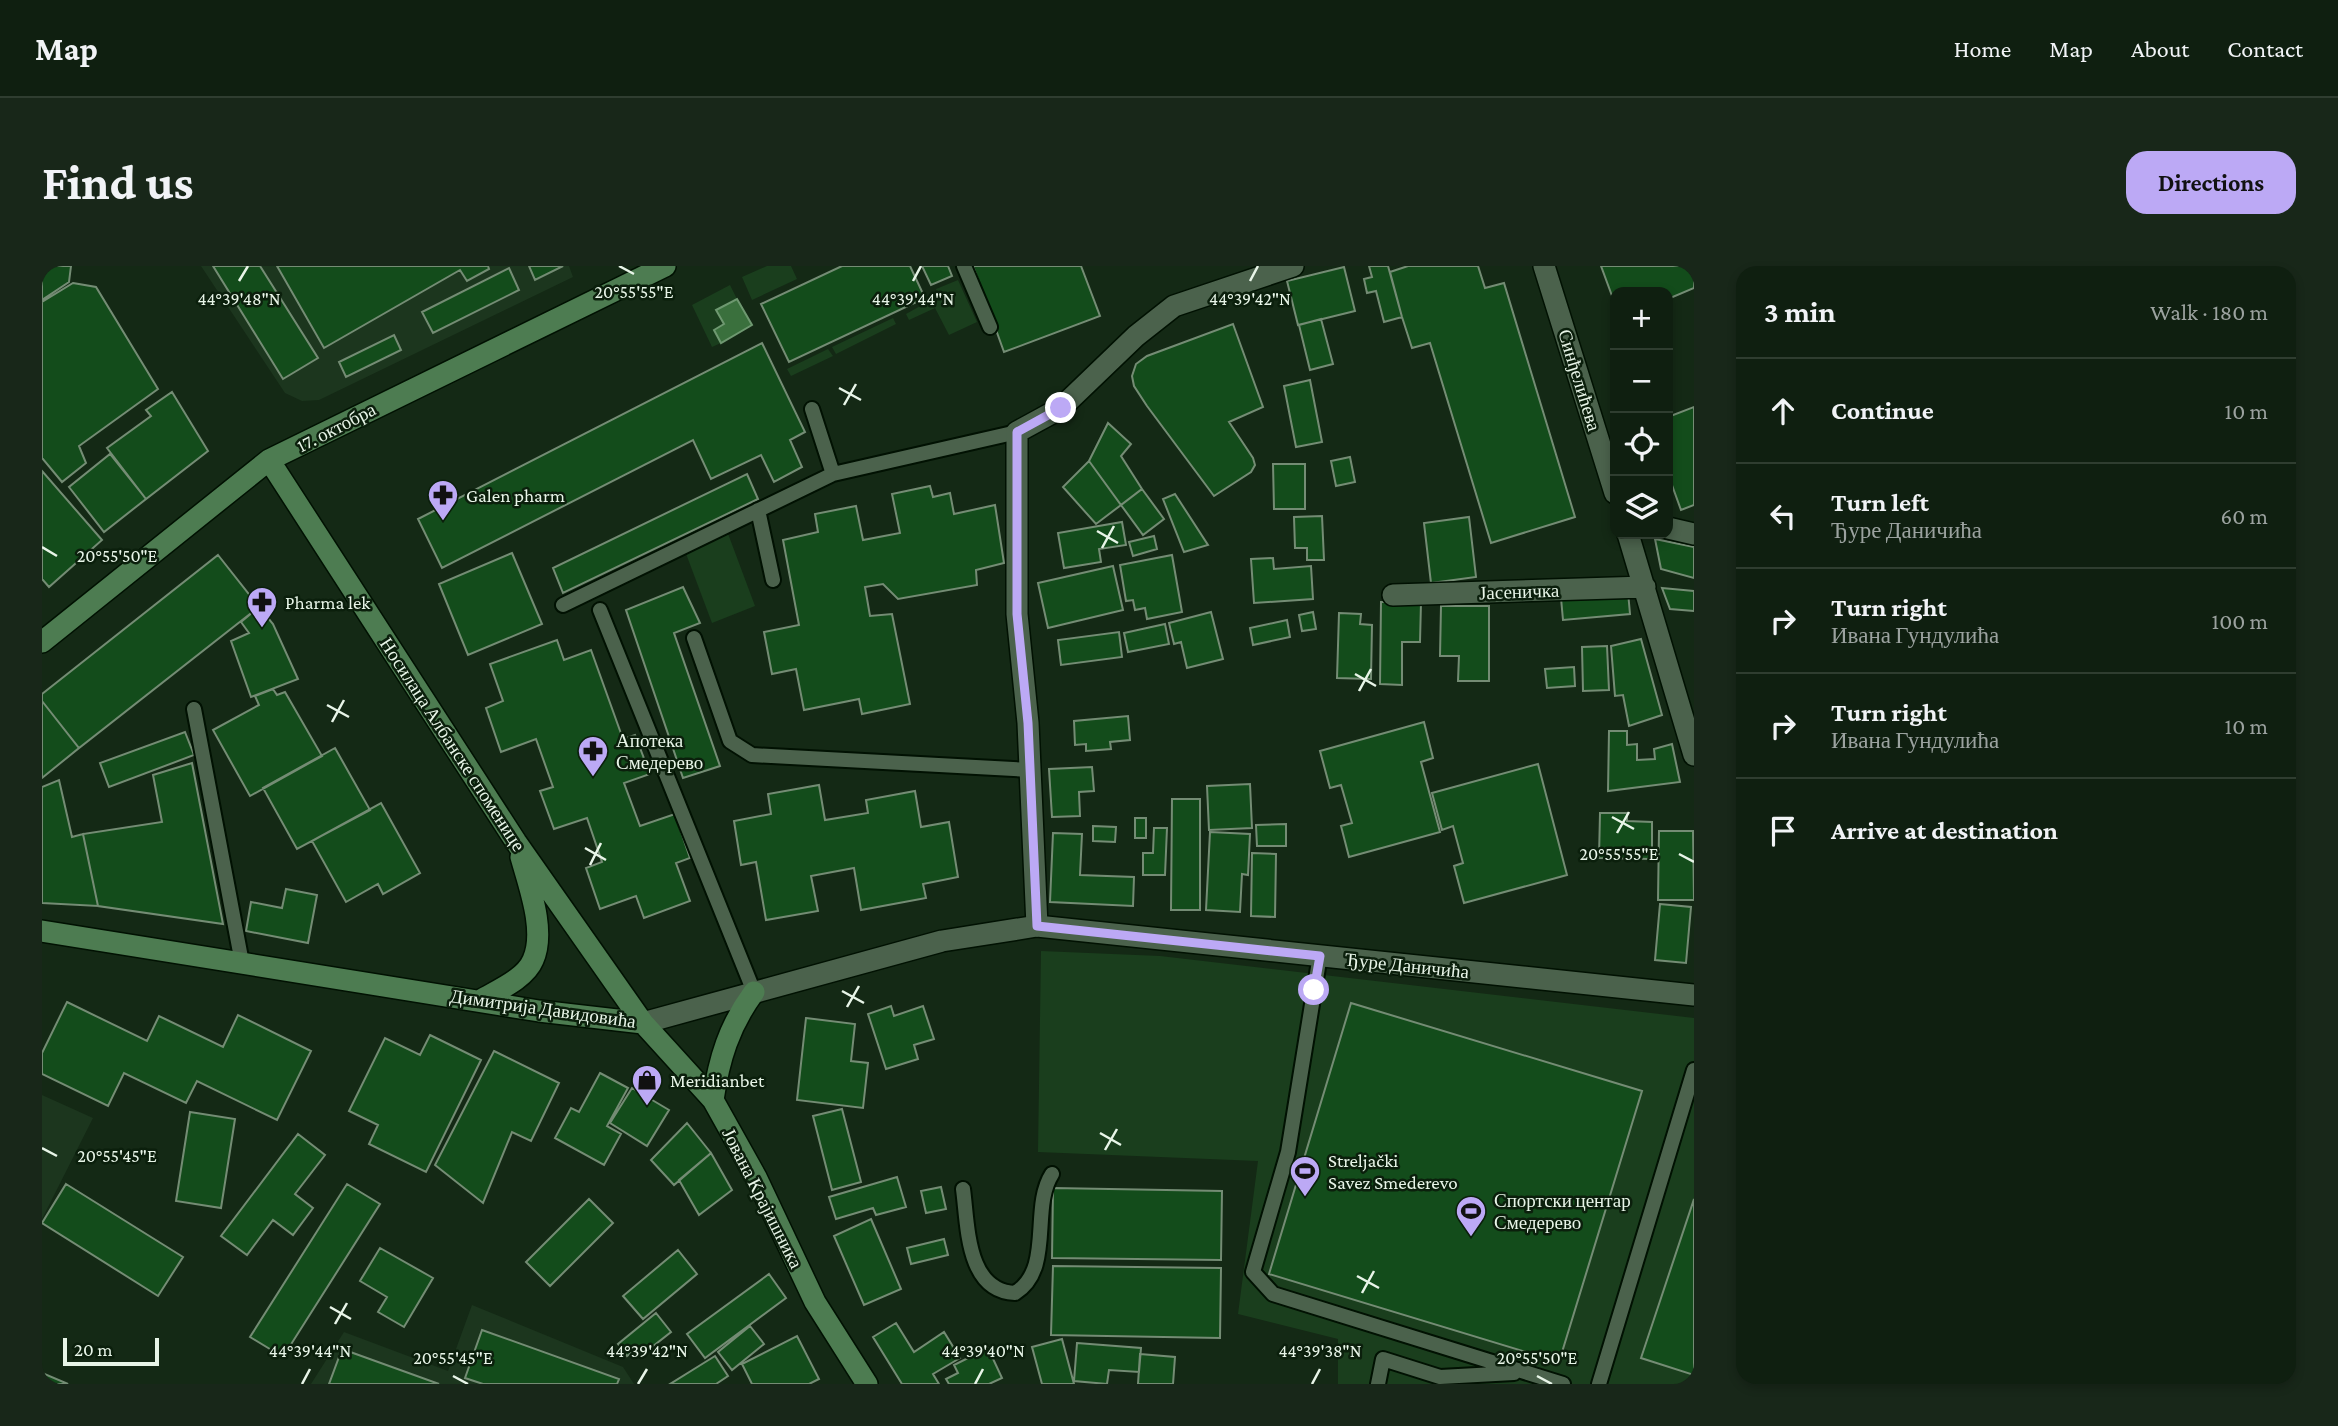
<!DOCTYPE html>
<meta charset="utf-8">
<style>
:root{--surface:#0f1f10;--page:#182719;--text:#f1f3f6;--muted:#9ba29f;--line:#2f3d30;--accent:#bca9f5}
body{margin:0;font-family:"Crimson Pro",serif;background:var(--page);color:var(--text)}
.controls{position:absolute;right:21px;top:21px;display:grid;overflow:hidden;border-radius:14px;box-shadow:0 4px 10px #0003}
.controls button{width:63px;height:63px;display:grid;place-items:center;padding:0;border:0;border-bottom:2px solid var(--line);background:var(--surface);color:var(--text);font:35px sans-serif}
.scale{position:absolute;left:21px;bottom:18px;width:96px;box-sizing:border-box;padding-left:7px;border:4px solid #e8f5e8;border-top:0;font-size:19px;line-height:24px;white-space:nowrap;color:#e8f5e8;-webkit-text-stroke:5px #0b1f0c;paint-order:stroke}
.stop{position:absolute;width:21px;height:21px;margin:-16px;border:5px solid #bca9f5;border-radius:50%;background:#fff}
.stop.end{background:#bca9f5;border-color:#fff;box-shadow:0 2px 7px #0008}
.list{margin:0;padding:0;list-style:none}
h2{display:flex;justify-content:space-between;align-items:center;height:91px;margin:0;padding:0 28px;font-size:30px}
h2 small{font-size:23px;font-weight:400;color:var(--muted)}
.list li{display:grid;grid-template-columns:46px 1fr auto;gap:21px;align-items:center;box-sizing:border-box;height:105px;padding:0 28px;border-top:2px solid var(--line)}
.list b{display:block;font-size:26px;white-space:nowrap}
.list p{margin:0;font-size:23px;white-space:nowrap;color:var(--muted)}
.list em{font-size:23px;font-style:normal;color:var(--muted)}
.icon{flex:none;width:38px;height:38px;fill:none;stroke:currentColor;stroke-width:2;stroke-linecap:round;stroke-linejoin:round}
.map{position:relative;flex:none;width:1652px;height:1118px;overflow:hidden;border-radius:21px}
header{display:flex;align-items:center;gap:42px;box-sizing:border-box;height:98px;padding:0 35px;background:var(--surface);border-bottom:2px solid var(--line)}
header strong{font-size:33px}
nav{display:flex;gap:38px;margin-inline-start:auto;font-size:24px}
.intro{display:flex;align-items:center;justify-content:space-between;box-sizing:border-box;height:168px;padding:0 42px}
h1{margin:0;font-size:49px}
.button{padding:18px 32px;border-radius:21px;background:var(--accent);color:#111;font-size:24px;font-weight:700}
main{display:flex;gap:42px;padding:0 42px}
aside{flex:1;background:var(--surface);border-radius:21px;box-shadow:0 4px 10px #0003}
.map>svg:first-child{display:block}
.built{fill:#1c361e}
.green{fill:#1a3e1d}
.water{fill:#3a703d;stroke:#6e9870;stroke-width:2}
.building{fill:#134c1b;stroke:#748c74;stroke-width:2}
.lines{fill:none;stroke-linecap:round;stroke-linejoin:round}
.service-casing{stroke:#011102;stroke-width:18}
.minor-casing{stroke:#011102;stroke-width:24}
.tertiary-casing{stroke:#011102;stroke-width:24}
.secondary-casing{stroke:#011102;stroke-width:24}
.service{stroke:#4b624c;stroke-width:14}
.minor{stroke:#4b624c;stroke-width:21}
.tertiary{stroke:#4b624c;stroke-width:21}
.secondary{stroke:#4d7c51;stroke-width:21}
.route{stroke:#bca9f5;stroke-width:9}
.ticks{fill:none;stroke:#e8f5e8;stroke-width:2.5}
.labels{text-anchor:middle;stroke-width:5;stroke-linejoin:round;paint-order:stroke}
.street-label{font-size:19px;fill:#e8f5e8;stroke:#0b1f0c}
.poi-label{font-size:19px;fill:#e8f5e8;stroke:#0b1f0c;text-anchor:start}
.ticks-label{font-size:18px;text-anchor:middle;fill:#e8f5e8;stroke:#0b1f0c;stroke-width:5;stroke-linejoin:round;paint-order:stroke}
</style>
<header>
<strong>Map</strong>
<nav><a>Home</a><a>Map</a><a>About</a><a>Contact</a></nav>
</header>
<div class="intro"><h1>Find us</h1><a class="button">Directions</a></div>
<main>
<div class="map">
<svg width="1652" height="1118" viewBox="0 0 1652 1118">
<rect width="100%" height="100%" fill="#142915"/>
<!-- built -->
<path class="built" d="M159,0H527L531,11L277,134L260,135L243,127Z
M0,829L51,852L0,953Z
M430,1039L581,1101L592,1118H269L302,1066L406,1105Z"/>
<!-- green -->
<path class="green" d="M725,0H749L755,13L710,34L700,11Z
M916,14L935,56L907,69L893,42L867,54L864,48L896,30L894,23Z
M688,19L695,33L674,44L682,59L672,64L679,77L670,81L650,39Z
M851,52L854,58L794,88L790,81Z
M786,83L791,90L749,110L745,103Z
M685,265L713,340L670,357L643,285Z
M999,685L1118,690L1652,752V1118H1296V1073L1196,1048L1216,895L996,886Z"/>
<!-- water -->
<path class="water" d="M695,33L710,59L679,77L672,64L682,58L674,44Z"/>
<!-- building -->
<path class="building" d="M0,0H29L27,16L0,34Z
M171,0H218L276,92L241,113Z
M235,0H446L447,3L425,15L418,4L282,82Z
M487,0H521L493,14Z
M800,0H868L883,32L747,96L719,38Z
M880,0H906L910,10L889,19Z
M931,0H1039L1058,50L962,86Z
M1327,0H1346L1360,51L1342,56L1334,25L1325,27L1322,13L1330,11Z
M1366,0H1436L1443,22L1462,17L1533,251L1449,277L1388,77L1370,82L1360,51L1348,6Z
M1559,0H1652V22L1626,33V26H1573V38Z
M1302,1L1313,45L1256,59L1245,15Z
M467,2L477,24L391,67L380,46Z
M31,17L54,21L116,123L37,180L44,197L20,216L0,192V36Z
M1279,53L1291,98L1268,104L1257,59Z
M1191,58L1221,141L1187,156L1211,192L1213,199L1209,206L1172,230L1105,140L1092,120L1090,110L1094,98L1105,90Z
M352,69L359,84L304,111L297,96Z
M720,77L763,166L748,174L760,201L732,216L719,189L669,213L651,174L400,302L376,253Z
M1268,114L1280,176L1254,181L1242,120Z
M130,126L166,185L104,233L65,182L109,150L104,144Z
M1652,141V239L1639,244L1626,208V151Z
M1066,157L1089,178L1079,190L1100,223L1079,239L1047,195Z
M68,188L104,233L62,266L27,221Z
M1308,191L1313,216L1294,220L1289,195Z
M1047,195L1079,239L1054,258L1021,221Z
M1231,198H1263V243H1232Z
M0,205L60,274L7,321L0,313Z
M705,208L716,233L521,327L511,302Z
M888,220L891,231L908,227L912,248L953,239L962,297L934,304L935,319L856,333L841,318L823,321L828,350L850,348L868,438L820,448L817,433L762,444L754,403L730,408L722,366L757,359L741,274L776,266L773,248L814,240L821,274L858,267L850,228Z
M1100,223L1122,253L1101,269L1079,239Z
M1133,228L1166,279L1142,286L1121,233Z
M1280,250L1282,294H1265V282H1253L1252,251Z
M1427,251L1434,311L1389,317L1382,257Z
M1080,256L1084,279L1057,283L1059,296L1022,302L1016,267Z
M1112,270L1115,283L1091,290L1087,276Z
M1613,273L1652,281V312L1619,303Z
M470,287L500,358L426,389L397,318Z
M176,289L217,341L37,482L0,435V428Z
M1130,289L1140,346L1105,353L1103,342L1093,344L1091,334L1084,335L1078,299Z
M1231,292L1232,303L1269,300L1271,333L1212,337L1209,293Z
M1071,300L1081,344L1006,362L996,317Z
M641,321L658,357L632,367L678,500L641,512L584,344Z
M1620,322L1652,325V345L1628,343Z
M1586,326L1588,348L1521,354L1519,332Z
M1339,336H1379L1378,376H1360V419L1338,418Z
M1399,340H1447V415H1416L1417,390H1398Z
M217,341L231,358L256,413L209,431L189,375L207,367L199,356Z
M1169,346L1181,393L1145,402L1139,376L1132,378L1127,357Z
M1271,346L1274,363L1260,365L1257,349Z
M1297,347L1319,348L1318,358L1330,359L1329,413L1295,412Z
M1245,354L1248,371L1211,379L1208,362Z
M1123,358L1127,378L1086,386L1082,367Z
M1077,366L1080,391L1019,399L1016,374Z
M1599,373L1620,449L1587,460L1581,429L1573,430L1569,380Z
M515,374L522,394L549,384L581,473L593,469L608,508L582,517L598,560L633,548L648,592L634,597L648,635L602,652L594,630L558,643L544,602L560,596L545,552L512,563L498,525L511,521L494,473L459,486L444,442L461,435L448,398Z
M1565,380L1567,424L1541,425L1540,381Z
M1532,401L1533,420L1505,422L1503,403Z
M231,423L235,429L243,426L280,490L208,530L171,464L217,439L213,430Z
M0,435L37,482L0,512Z
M1086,450L1088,474L1068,476L1069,483L1044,485V478L1033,479L1032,455Z
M1382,456L1391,492L1379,496L1398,566L1307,591L1299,560L1310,557L1299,519L1288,522L1278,485Z
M1567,465H1585V479L1595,478V494L1613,493L1612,483L1630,478L1638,516L1566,525Z
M143,466L152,489L67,521L58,497Z
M293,482L328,544L255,583L221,522Z
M150,497L181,658L56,640L41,568L120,556L111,509Z
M1496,498L1525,609L1422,637L1412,600L1421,597L1411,560L1400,564L1390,527Z
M1050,501L1052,525L1037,526L1038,550L1010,551L1007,503Z
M17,514L30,571L41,568L56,640L0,637V521Z
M1208,518L1210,562L1167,564L1165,520Z
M777,519L783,554L826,547L824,534L873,525L879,561L907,556L916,611L881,618L884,632L819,644L812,602L769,610L776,645L724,654L714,596L699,599L692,555L729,548L726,528Z
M1130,533H1158V644H1129Z
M339,537L378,607L341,628L336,618L304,636L270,575Z
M1558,547H1585V555L1610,556V593L1557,592Z
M1093,552H1104V572H1093Z
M1244,558V580H1215L1214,559Z
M1051,560L1074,561L1073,576L1051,575Z
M1112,562H1125L1123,609H1101V587H1111Z
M1617,565H1651L1652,634H1616Z
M1168,566L1208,568L1206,609L1200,608L1198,646L1164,644Z
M1011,567L1040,568L1038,609L1092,611L1091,640L1008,636Z
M1210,587L1234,588L1233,651L1209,650Z
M244,623L275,629L266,677L204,665L209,636L240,642Z
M1618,638L1649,641L1644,697L1613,694Z
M25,736L105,775L117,750L181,781L196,749L269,785L235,854L155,815L144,837L82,807L66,840L0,808V787Z
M1309,737L1600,825L1517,1096L1227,1008Z
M849,740L852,750L881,740L892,773L872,779L876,793L844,803L826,748Z
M764,752L813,758L809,795L826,797L821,842L755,834Z
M388,769L439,794L384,906L327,878L336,859L307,845L343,772L378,789Z
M452,785L517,817L489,875L470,866L441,937L393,899Z
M558,807L586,822L565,860L579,868L562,899L513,872L529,842L537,846Z
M590,822L627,844L605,880L568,857Z
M800,843L819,916L790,924L771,850Z
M148,846L193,853L179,942L134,935Z
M645,857L669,887L632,919L609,894Z
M256,868L283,889L253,928L271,942L251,969L231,954L205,989L179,970Z
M669,887L690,924L657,949L637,914Z
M855,911L864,941L834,949L831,942L794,953L787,931Z
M24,918L141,991L116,1030L0,957Z
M305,918L338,938L241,1091L208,1071Z
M899,921L904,943L884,947L879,925Z
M1011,922L1180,925L1179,994L1010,992Z
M547,933L571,957L508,1020L484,996Z
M1652,933V1109L1599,1092Z
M829,953L859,1023L822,1039L792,970Z
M902,973L906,989L869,998L865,982Z
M338,982L391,1012L362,1061L336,1046L345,1031L318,1015Z
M636,984L655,1008L601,1053L581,1030Z
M1011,1000L1179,1002L1178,1072L1009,1069Z
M727,1008L744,1032L663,1092L645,1068Z
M614,1047L629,1066L601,1088L596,1081L585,1090L576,1078Z
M854,1057L872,1086L902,1066L918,1092L891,1108L897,1118H860L831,1071Z
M708,1060L722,1078L690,1104L676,1086Z
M440,1064L577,1113L575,1118H441L423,1112Z
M755,1070L777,1113L767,1118H710L700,1098Z
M1020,1073L1032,1118H1000L990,1081Z
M1035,1077L1099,1082L1097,1106L1067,1104L1065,1118L1032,1115Z
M946,1082L960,1112L947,1118H907L904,1113L916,1107L912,1099Z
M300,1083L397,1118H287Z
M1098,1088L1133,1091L1131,1118H1096Z
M673,1090L686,1110L674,1118H628Z
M0,1107L26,1118H0Z"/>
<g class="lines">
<!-- service casing -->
<g class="service-casing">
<path id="service" d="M922,0L948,61
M770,143L791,208
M716,244L731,314
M521,339L791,208L975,166
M558,344L712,726
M652,372L688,475L710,489L988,504
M152,443L200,697
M1278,689L1246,886L1211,1006L1231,1028L1521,1118
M921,923C926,959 924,1025 973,1027C1012,1003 988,942 1010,908
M1336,1118L1341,1093L1398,1111L1472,1107
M1557,1118L1652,804"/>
</g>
<!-- minor casing -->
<g class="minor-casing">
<path id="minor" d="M1502,0L1573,227
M1626,262L1652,268
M1586,268L1652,489
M1351,329L1603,321
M995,660L986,457L975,348V166L1019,142L1094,70L1132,40L1251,0"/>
</g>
<!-- tertiary casing -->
<g class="tertiary-casing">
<path id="tertiary" d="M601,757L900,675L995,660L1652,729"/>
</g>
<!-- secondary casing -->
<g class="secondary-casing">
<path id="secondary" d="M227,194L474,576L601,757L671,834L714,911L773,1036L825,1118
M0,376L227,194L623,0
M0,665L497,745L601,757
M439,734C456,724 483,713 491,694C504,665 487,620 479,591
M671,834C677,793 687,760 712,726"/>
</g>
<!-- service -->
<use href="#service" class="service"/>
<!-- minor -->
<use href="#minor" class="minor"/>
<!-- tertiary -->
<use href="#tertiary" class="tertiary"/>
<!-- secondary -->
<use href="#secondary" class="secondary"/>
</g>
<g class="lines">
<!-- route -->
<path class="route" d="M1019,142L975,166V348L986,457L995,660L1278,690L1272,724"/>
</g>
<!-- ticks -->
<path class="ticks" d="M577,0L592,8M197,15L206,0M871,15L879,0M1208,15L1216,0M797,122L819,134M802,139L814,118M1055,265L1076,277M0,281L15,290M1060,282L1072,260M1313,408L1334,420M1317,425L1329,403M285,439L307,451M290,456L302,434M1570,551L1592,563M1575,567L1587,546M543,582L564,594M1637,588L1652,596M548,599L559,577M800,725L822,737M805,741L817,720M1058,867L1079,879M0,882L15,890M1063,884L1075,863M1315,1010L1337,1022M1320,1027L1332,1005M288,1041L309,1053M293,1058L305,1037M411,1110L426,1118M1495,1110L1510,1118M260,1118L268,1103M596,1118L605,1103M933,1118L941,1103M1270,1118L1278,1103"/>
<!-- icons -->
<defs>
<g id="pharmacy-pin" transform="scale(1.575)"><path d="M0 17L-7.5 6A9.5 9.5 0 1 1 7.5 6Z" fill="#bca9f5" stroke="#0b1f0c"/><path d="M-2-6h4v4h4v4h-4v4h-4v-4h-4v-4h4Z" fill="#111"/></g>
<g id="shop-pin" transform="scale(1.575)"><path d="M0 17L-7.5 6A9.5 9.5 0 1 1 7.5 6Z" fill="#bca9f5" stroke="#0b1f0c"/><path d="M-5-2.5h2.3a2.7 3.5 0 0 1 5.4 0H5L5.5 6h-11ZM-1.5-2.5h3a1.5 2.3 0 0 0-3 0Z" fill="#111"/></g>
<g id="stadium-pin" transform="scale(1.575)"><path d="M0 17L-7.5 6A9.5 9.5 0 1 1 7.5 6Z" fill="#bca9f5" stroke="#0b1f0c"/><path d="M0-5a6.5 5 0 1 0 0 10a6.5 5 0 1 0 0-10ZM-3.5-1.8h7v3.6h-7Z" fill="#111"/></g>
</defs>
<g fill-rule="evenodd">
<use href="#pharmacy-pin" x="401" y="229"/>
<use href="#pharmacy-pin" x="220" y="336"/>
<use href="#pharmacy-pin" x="551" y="485"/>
<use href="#shop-pin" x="605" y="814"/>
<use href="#stadium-pin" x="1263" y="905"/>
<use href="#stadium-pin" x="1429" y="945"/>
</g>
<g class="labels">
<!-- street labels -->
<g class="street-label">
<text transform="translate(1538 114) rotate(73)" y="7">Синђелићева</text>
<text transform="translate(294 161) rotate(-27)" y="7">17. октобра</text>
<text transform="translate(1477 325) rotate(-2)" y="7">Јасеничка</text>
<text transform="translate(411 478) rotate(57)" y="7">Носилаца Албанске споменице</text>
<text transform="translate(1365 699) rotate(6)" y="7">Ђуре Даничића</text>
<text transform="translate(501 742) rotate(8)" y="7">Димитрија Давидовића</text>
<text transform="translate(721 932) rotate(63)" y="7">Јована Крајишника</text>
</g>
<!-- poi labels -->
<g class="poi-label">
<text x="424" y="236">Galen pharm</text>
<text x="243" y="343">Pharma lek</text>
<text x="574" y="481">Апотека<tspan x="574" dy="22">Смедерево</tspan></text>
<text x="628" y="821">Meridianbet</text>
<text x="1286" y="901">Streljački<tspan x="1286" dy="22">Savez Smederevo</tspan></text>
<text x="1452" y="941">Спортски центар<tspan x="1452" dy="22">Смедерево</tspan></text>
</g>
</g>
<g class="ticks-label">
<text x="592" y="32">20°55'55"E</text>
<text x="197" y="39">44°39'48"N</text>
<text x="871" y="39">44°39'44"N</text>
<text x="1208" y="39">44°39'42"N</text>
<text x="75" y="296">20°55'50"E</text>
<text x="1577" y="594">20°55'55"E</text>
<text x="75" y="896">20°55'45"E</text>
<text x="268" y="1091">44°39'44"N</text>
<text x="605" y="1091">44°39'42"N</text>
<text x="941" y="1091">44°39'40"N</text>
<text x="1278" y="1091">44°39'38"N</text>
<text x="411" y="1098">20°55'45"E</text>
<text x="1495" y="1098">20°55'50"E</text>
</g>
</svg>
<div class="controls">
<button>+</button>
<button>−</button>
<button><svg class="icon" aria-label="locate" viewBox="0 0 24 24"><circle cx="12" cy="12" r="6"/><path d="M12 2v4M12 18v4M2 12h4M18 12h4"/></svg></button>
<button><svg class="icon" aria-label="layers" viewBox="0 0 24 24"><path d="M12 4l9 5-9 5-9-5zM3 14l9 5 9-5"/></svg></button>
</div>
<div class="scale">20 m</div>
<div class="stop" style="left:1272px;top:724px"></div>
<div class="stop end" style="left:1019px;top:142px"></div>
</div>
<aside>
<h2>3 min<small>Walk · 180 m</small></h2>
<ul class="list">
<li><svg class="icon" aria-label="ahead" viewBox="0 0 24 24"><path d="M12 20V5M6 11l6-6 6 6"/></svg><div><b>Continue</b></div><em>10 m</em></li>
<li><svg class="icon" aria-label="left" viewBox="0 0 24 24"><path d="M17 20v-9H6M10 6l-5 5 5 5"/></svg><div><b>Turn left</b><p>Ђуре Даничића</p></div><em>60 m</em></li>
<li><svg class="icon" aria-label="right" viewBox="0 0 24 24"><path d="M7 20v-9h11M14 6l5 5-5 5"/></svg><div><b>Turn right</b><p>Ивана Гундулића</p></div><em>100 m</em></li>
<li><svg class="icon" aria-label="right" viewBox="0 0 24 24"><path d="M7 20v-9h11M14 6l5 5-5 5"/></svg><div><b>Turn right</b><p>Ивана Гундулића</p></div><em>10 m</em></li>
<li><svg class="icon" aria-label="arrive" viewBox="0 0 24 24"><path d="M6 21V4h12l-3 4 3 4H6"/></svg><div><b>Arrive at destination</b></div></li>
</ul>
</aside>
</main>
